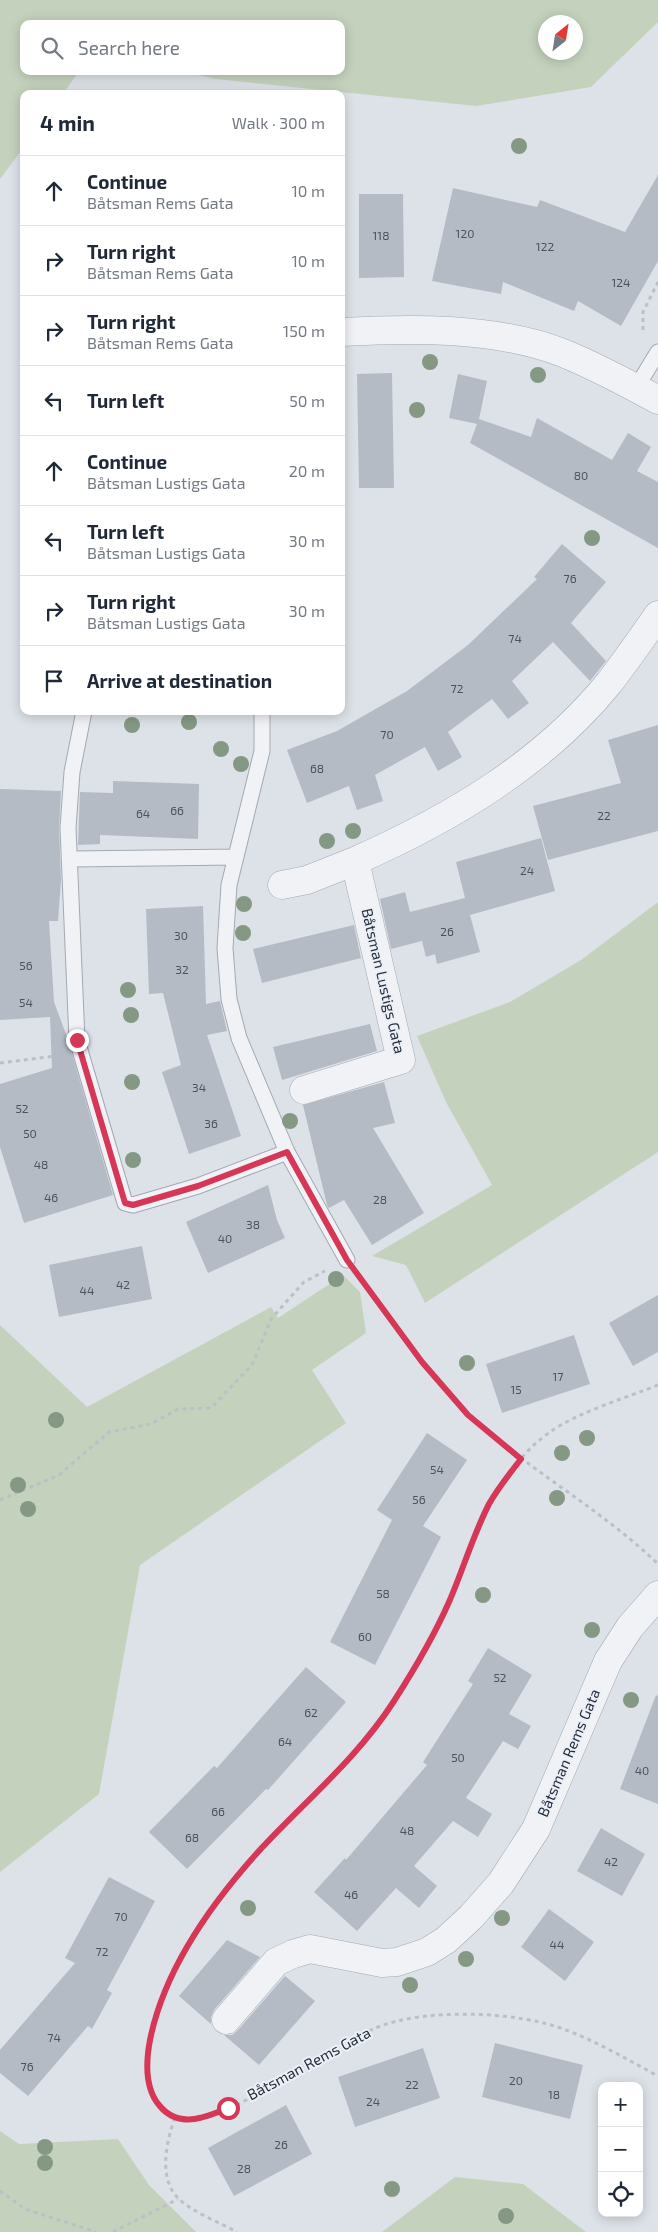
<!DOCTYPE html>
<meta charset="utf-8">
<style>
:root{--surface:#fff;--page:#f6f6f7;--text:#1f2937;--muted:#747a83;--line:#e0e1e3}
body{margin:0;font-family:"Exo 2",sans-serif;background:var(--page);color:var(--text)}
.controls{position:absolute;right:15px;bottom:15px;display:grid;overflow:hidden;border-radius:10px;box-shadow:0 2px 12px #0003}
.controls button{width:45px;height:45px;display:grid;place-items:center;padding:0;border:0;border-bottom:1px solid var(--line);background:var(--surface);color:var(--text);font:25px sans-serif}
.compass{position:absolute;left:538px;top:15px;width:45px;height:45px;border-radius:50%;background:var(--surface);box-shadow:0 2px 12px #0003;rotate:30deg}
.stop{position:absolute;width:15px;height:15px;margin:-11px;border:4px solid #d73756;border-radius:50%;background:#fff}
.stop.end{background:#d73756;border-color:#fff;box-shadow:0 1px 5px #0008}
.list{margin:0;padding:0;list-style:none}
h2{display:flex;justify-content:space-between;align-items:center;height:65px;margin:0;padding:0 20px;font-size:21px}
h2 small{font-size:16px;font-weight:400;color:var(--muted)}
.list li{display:grid;grid-template-columns:32px 1fr auto;gap:15px;align-items:center;box-sizing:border-box;height:70px;padding:0 20px;border-top:1px solid var(--line)}
.list b{display:block;font-size:19px;white-space:nowrap}
.list p{margin:0;font-size:16px;white-space:nowrap;color:var(--muted)}
.list em{font-size:16px;font-style:normal;color:var(--muted)}
.icon{flex:none;width:28px;height:28px;fill:none;stroke:currentColor;stroke-width:2;stroke-linecap:round;stroke-linejoin:round}
.map{position:relative;flex:none;width:658px;height:2232px;overflow:hidden}
.search{position:absolute;background:var(--surface);box-shadow:0 2px 12px #0003;left:20px;top:20px;width:325px;height:55px;display:flex;align-items:center;gap:12px;box-sizing:border-box;padding:0 18px;border-radius:10px;color:var(--muted);font-size:19px}
.panel{position:absolute;background:var(--surface);box-shadow:0 2px 12px #0003;left:20px;top:90px;width:325px;height:625px;border-radius:10px}
.map>svg:first-child{display:block}
.green{fill:#c4d2bd;fill-rule:evenodd}
.building{fill:#b4bbc5}
.lines{fill:none;stroke-linecap:round;stroke-linejoin:round}
.service-casing{stroke:#a2a9b2;stroke-width:17}
.minor-casing{stroke:#a2a9b2;stroke-width:29}
.path{stroke:#bbc0c6;stroke-width:3;stroke-dasharray:4 4;stroke-linecap:butt}
.service{stroke:#f0f2f6;stroke-width:15}
.minor{stroke:#f0f2f6;stroke-width:28}
.tree{fill:#849884}
.route{stroke:#d73756;stroke-width:6}
.labels{text-anchor:middle;stroke-width:4;stroke-linejoin:round;paint-order:stroke}
.number-label{font-size:12px;fill:#495360}
.street-label{font-size:15px;fill:#25303f;stroke:#ecf0f6}
</style>
<div class="map">
<svg width="658" height="2232" viewBox="0 0 658 2232">
<rect width="100%" height="100%" fill="#dde2e8"/>
<!-- green -->
<path class="green" d="M0,0H658V22L591,87L476,106L216,79L180,71H341V24H24V71H79L63,94H24V147L0,179ZM576,22V52H546V22Z
M658,902V1152L425,1303L406,1265L372,1256L492,1185L446,1102L417,1036L510,1002L581,960Z
M343,1275L360,1292L366,1333L312,1370L346,1423L140,1565L99,1794L0,1872V1325L87,1407L271,1307L278,1318Z
M0,2131L19,2144L118,2139L149,2185L196,2232H0Z
M455,2177L523,2184L586,2232H382Z"/>
<!-- building -->
<path class="building" d="M658,175V261L621,326L578,301L574,311L503,282L501,294L432,281L453,188L537,207L540,200L625,232Z
M359,194H403L404,277L359,278Z
M392,373L394,488H359L357,374Z
M458,374L487,381L479,419L531,437L537,418L612,460L628,433L651,447L637,471L658,482V548L470,443L477,424L449,418Z
M562,544L606,582L571,623L606,661L590,681L553,642L512,681L529,703L508,719L492,699L448,732L462,757L438,771L425,747L375,775L383,801L357,810L349,786L307,803L287,750L337,731L407,691L468,645L537,579L534,577Z
M658,725V831L548,860L533,806L621,783L608,740Z
M113,781L199,784L198,839L100,835V844L78,845L80,792L113,793Z
M0,789L61,791L59,828L61,880L58,921H49L54,1002L67,1037L113,1195L24,1223L0,1147V1084L52,1068L50,1017L0,1020Z
M541,838L555,891L470,915L480,952L437,964L435,954L426,957L422,941L391,949L380,899L405,892L410,912L465,898L456,862Z
M203,906L206,1004L220,1001L227,1031L207,1035L241,1136L189,1154L162,1072L181,1065L163,993L149,994L146,909Z
M354,925L361,958L262,983L253,949Z
M370,1024L377,1051L282,1080L273,1047Z
M384,1082L395,1123L373,1128L424,1213L372,1245L344,1200L329,1208L327,1205L303,1105Z
M268,1185L277,1220L285,1238L208,1273L186,1222Z
M142,1246L152,1299L59,1317L49,1265Z
M658,1295V1352L633,1366L609,1323Z
M574,1335L590,1384L502,1413L486,1364Z
M427,1433L467,1460L423,1526L441,1537L375,1665L330,1642L392,1520L377,1510Z
M488,1648L532,1675L509,1714L531,1726L518,1749L503,1741L466,1798L492,1814L478,1837L453,1821L414,1866L437,1886L419,1908L396,1888L357,1931L314,1892L345,1858L346,1860L427,1765L423,1762L473,1684L468,1681Z
M306,1667L346,1702L268,1790L266,1789L187,1869L149,1832L214,1766L217,1768Z
M656,1695L658,1696V1804L620,1789Z
M601,1828L645,1854L622,1896L577,1871Z
M109,1877L155,1901L107,1990L112,1993L92,2029L88,2026L28,2096L0,2073V2050L75,1963L65,1958Z
M549,1909L594,1942L565,1981L521,1947Z
M227,1940L260,1957L214,2010L211,2017V2024L179,1996Z
M285,1976L315,2001L259,2065L224,2035H232L238,2030Z
M495,2043L583,2065L570,2119L482,2097Z
M423,2048L440,2098L355,2127L338,2077Z
M286,2105L312,2154L234,2196L208,2148Z"/>
<g class="lines">
<!-- service casing -->
<g class="service-casing">
<path id="service" d="M636,388L658,352
M84,711L72,772L68,828L77,1040L125,1203L133,1205L198,1186L287,1152
M262,711V751L229,885L225,948L229,999L239,1038L287,1152L347,1260
M71,859L236,857"/>
</g>
<!-- minor casing -->
<g class="minor-casing">
<path id="minor" d="M341,332C412,328 496,327 563,353C595,366 627,383 658,400
M282,885L307,880L355,861
M304,1090L401,1060L355,861C450,819 542,765 609,683C626,661 642,638 658,615
M226,2020L276,1962L293,1954L310,1949L382,1963L397,1962L427,1952L446,1940L471,1917L501,1883L536,1829L608,1661L630,1627L658,1595"/>
</g>
<!-- path -->
<path class="path" d="M643,330V312L658,282
M0,1063L55,1056
M361,1280C394,1323 430,1380 470,1416C528,1470 600,1508 658,1564
M658,1385C626,1398 578,1412 550,1432C490,1475 477,1543 447,1606C423,1657 394,1707 357,1749C285,1832 176,1917 152,2031C148,2051 145,2069 152,2089C157,2105 167,2121 187,2121C218,2121 266,2088 293,2072C321,2056 348,2039 378,2027C426,2008 518,2011 566,2030C598,2042 628,2060 658,2076
M0,1500L59,1475L109,1432L151,1424L178,1409L211,1408L252,1365L271,1319L304,1282L325,1271
M175,2118C166,2141 158,2180 179,2199C194,2213 219,2222 237,2232
M0,2191L25,2209L96,2232
M113,2232L178,2199"/>
<!-- service -->
<use href="#service" class="service"/>
<!-- minor -->
<use href="#minor" class="minor"/>
</g>
<!-- trees -->
<g class="tree">
<circle cx="519" cy="146" r="8"/>
<circle cx="430" cy="362" r="8"/>
<circle cx="538" cy="375" r="8"/>
<circle cx="417" cy="410" r="8"/>
<circle cx="592" cy="538" r="8"/>
<circle cx="189" cy="722" r="8"/>
<circle cx="132" cy="725" r="8"/>
<circle cx="221" cy="749" r="8"/>
<circle cx="241" cy="764" r="8"/>
<circle cx="353" cy="831" r="8"/>
<circle cx="327" cy="841" r="8"/>
<circle cx="244" cy="904" r="8"/>
<circle cx="243" cy="933" r="8"/>
<circle cx="128" cy="990" r="8"/>
<circle cx="131" cy="1015" r="8"/>
<circle cx="132" cy="1082" r="8"/>
<circle cx="290" cy="1121" r="8"/>
<circle cx="133" cy="1160" r="8"/>
<circle cx="336" cy="1279" r="8"/>
<circle cx="467" cy="1363" r="8"/>
<circle cx="56" cy="1420" r="8"/>
<circle cx="587" cy="1438" r="8"/>
<circle cx="562" cy="1453" r="8"/>
<circle cx="18" cy="1485" r="8"/>
<circle cx="557" cy="1498" r="8"/>
<circle cx="28" cy="1509" r="8"/>
<circle cx="483" cy="1595" r="8"/>
<circle cx="592" cy="1630" r="8"/>
<circle cx="631" cy="1700" r="8"/>
<circle cx="248" cy="1908" r="8"/>
<circle cx="502" cy="1918" r="8"/>
<circle cx="466" cy="1959" r="8"/>
<circle cx="410" cy="1985" r="8"/>
<circle cx="45" cy="2147" r="8"/>
<circle cx="45" cy="2163" r="8"/>
<circle cx="392" cy="2189" r="8"/>
<circle cx="506" cy="2216" r="8"/>
</g>
<g class="lines">
<!-- route -->
<path class="route" d="M77,1040L125,1203L133,1205L198,1186L287,1152L347,1260L422,1362L468,1415L521,1459C510,1473 498,1488 489,1504C473,1535 463,1570 449,1602C434,1636 414,1670 394,1701C357,1759 304,1802 258,1852C211,1904 164,1970 150,2040C146,2061 145,2088 159,2105C178,2129 204,2118 228,2108"/>
</g>
<g class="labels">
<!-- number labels -->
<g class="number-label">
<text x="465" y="238">120</text>
<text x="381" y="240">118</text>
<text x="545" y="251">122</text>
<text x="621" y="287">124</text>
<text x="581" y="480">80</text>
<text x="570" y="583">76</text>
<text x="515" y="643">74</text>
<text x="457" y="693">72</text>
<text x="387" y="739">70</text>
<text x="317" y="773">68</text>
<text x="177" y="815">66</text>
<text x="143" y="818">64</text>
<text x="604" y="820">22</text>
<text x="527" y="875">24</text>
<text x="447" y="936">26</text>
<text x="181" y="940">30</text>
<text x="26" y="970">56</text>
<text x="182" y="974">32</text>
<text x="26" y="1007">54</text>
<text x="199" y="1092">34</text>
<text x="22" y="1113">52</text>
<text x="211" y="1128">36</text>
<text x="30" y="1138">50</text>
<text x="41" y="1169">48</text>
<text x="51" y="1202">46</text>
<text x="380" y="1204">28</text>
<text x="253" y="1229">38</text>
<text x="225" y="1243">40</text>
<text x="123" y="1289">42</text>
<text x="87" y="1295">44</text>
<text x="558" y="1381">17</text>
<text x="516" y="1394">15</text>
<text x="437" y="1474">54</text>
<text x="419" y="1504">56</text>
<text x="383" y="1598">58</text>
<text x="365" y="1641">60</text>
<text x="500" y="1682">52</text>
<text x="311" y="1717">62</text>
<text x="285" y="1746">64</text>
<text x="458" y="1762">50</text>
<text x="642" y="1775">40</text>
<text x="218" y="1816">66</text>
<text x="407" y="1835">48</text>
<text x="192" y="1842">68</text>
<text x="611" y="1866">42</text>
<text x="351" y="1899">46</text>
<text x="121" y="1921">70</text>
<text x="557" y="1949">44</text>
<text x="102" y="1956">72</text>
<text x="54" y="2042">74</text>
<text x="27" y="2071">76</text>
<text x="516" y="2085">20</text>
<text x="412" y="2089">22</text>
<text x="554" y="2099">18</text>
<text x="373" y="2106">24</text>
<text x="281" y="2149">26</text>
<text x="244" y="2173">28</text>
</g>
<!-- street labels -->
<g class="street-label">
<text transform="translate(383 981) rotate(77)" y="5">Båtsman Lustigs Gata</text>
<text transform="translate(569 1753) rotate(-67)" y="5">Båtsman Rems Gata</text>
<text transform="translate(309 2064) rotate(-28)" y="5">Båtsman Rems Gata</text>
</g>
</g>
</svg>
<div class="controls">
<button>+</button>
<button>−</button>
<button><svg class="icon" aria-label="locate" viewBox="0 0 24 24"><circle cx="12" cy="12" r="6"/><path d="M12 2v4M12 18v4M2 12h4M18 12h4"/></svg></button>
</div>
<svg class="compass" viewBox="-18 -18 36 36"><path d="M0-13l5 13h-10z" fill="#e53935"/><path d="M0 13l5-13h-10z" fill="#747a83"/></svg>
<div class="stop" style="left:228px;top:2108px"></div>
<div class="stop end" style="left:77px;top:1040px"></div>
<div class="search"><svg class="icon" aria-label="search" viewBox="0 0 24 24"><circle cx="10" cy="10" r="6"/><path d="M15 15l6 6"/></svg>Search here</div>
<section class="panel">
<h2>4 min<small>Walk · 300 m</small></h2>
<ul class="list">
<li><svg class="icon" aria-label="ahead" viewBox="0 0 24 24"><path d="M12 20V5M6 11l6-6 6 6"/></svg><div><b>Continue</b><p>Båtsman Rems Gata</p></div><em>10 m</em></li>
<li><svg class="icon" aria-label="right" viewBox="0 0 24 24"><path d="M7 20v-9h11M14 6l5 5-5 5"/></svg><div><b>Turn right</b><p>Båtsman Rems Gata</p></div><em>10 m</em></li>
<li><svg class="icon" aria-label="right" viewBox="0 0 24 24"><path d="M7 20v-9h11M14 6l5 5-5 5"/></svg><div><b>Turn right</b><p>Båtsman Rems Gata</p></div><em>150 m</em></li>
<li><svg class="icon" aria-label="left" viewBox="0 0 24 24"><path d="M17 20v-9H6M10 6l-5 5 5 5"/></svg><div><b>Turn left</b></div><em>50 m</em></li>
<li><svg class="icon" aria-label="ahead" viewBox="0 0 24 24"><path d="M12 20V5M6 11l6-6 6 6"/></svg><div><b>Continue</b><p>Båtsman Lustigs Gata</p></div><em>20 m</em></li>
<li><svg class="icon" aria-label="left" viewBox="0 0 24 24"><path d="M17 20v-9H6M10 6l-5 5 5 5"/></svg><div><b>Turn left</b><p>Båtsman Lustigs Gata</p></div><em>30 m</em></li>
<li><svg class="icon" aria-label="right" viewBox="0 0 24 24"><path d="M7 20v-9h11M14 6l5 5-5 5"/></svg><div><b>Turn right</b><p>Båtsman Lustigs Gata</p></div><em>30 m</em></li>
<li><svg class="icon" aria-label="arrive" viewBox="0 0 24 24"><path d="M6 21V4h12l-3 4 3 4H6"/></svg><div><b>Arrive at destination</b></div></li>
</ul>
</section>
</div>
